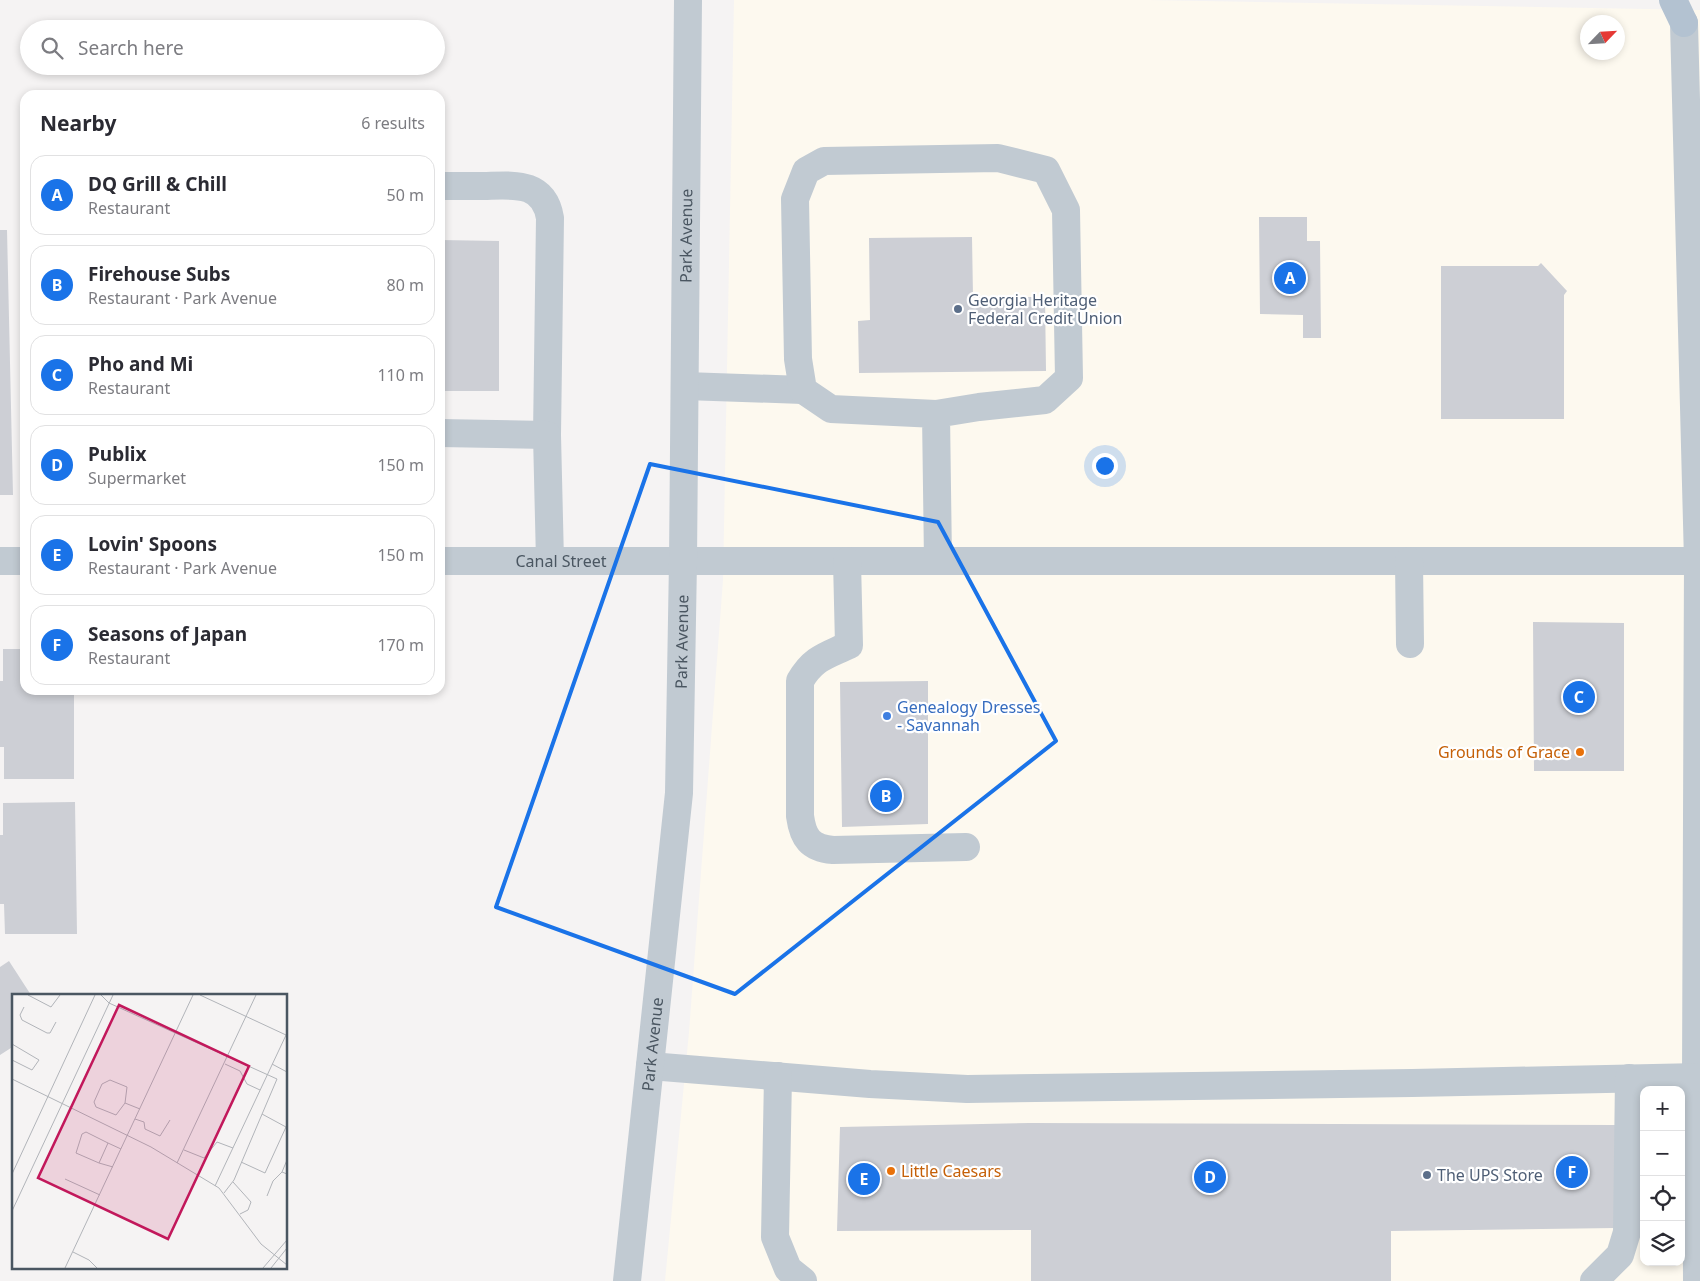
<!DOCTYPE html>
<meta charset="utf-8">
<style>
:root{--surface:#fff;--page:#f2f2f3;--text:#2b2b33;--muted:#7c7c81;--line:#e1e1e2;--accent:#1a73e8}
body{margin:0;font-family:"Noto Sans",sans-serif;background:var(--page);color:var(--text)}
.controls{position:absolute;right:15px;bottom:15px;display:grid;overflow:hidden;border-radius:10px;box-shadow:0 2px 8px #0003}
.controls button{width:45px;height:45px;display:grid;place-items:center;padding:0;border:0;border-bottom:1px solid var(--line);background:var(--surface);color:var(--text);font:25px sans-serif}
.compass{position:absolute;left:1580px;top:15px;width:45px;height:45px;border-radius:50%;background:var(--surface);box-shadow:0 2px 8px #0003;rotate:65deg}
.you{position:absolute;left:1104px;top:465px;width:18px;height:18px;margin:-12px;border:4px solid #fff;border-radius:50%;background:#1a73e8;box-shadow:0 0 0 8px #1a73e833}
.badge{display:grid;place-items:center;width:32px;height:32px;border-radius:50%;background:var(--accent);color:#fff;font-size:16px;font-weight:700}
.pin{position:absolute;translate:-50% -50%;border:2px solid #fff;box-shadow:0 1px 5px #0006}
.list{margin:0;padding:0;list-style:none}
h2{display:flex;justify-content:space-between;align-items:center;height:65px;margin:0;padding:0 20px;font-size:21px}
h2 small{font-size:16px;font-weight:400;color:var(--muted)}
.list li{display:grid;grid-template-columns:32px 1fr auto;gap:15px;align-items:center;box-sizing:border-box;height:80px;margin:0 10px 10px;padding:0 10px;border:1px solid var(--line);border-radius:15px}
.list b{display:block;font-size:19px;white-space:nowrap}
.list p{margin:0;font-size:16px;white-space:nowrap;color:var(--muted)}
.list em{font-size:16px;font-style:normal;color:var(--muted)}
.icon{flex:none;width:28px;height:28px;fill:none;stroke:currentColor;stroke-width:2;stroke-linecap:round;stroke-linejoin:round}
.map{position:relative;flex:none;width:1700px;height:1281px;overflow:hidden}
.search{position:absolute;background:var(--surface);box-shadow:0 2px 8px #0003;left:20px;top:20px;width:425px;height:55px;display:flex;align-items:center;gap:12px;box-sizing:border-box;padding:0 18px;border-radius:28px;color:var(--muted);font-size:19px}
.panel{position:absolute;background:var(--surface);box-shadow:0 2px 8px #0003;left:20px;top:90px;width:425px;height:605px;border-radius:15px}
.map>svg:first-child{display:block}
.commercial{fill:#fdf9ef;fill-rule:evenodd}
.building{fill:#cdcfd5}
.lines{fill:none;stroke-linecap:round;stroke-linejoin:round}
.minor{stroke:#c1cad2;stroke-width:28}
.major{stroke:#b3c2d1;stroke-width:28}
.marked{fill:none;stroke:#1a73e8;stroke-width:4;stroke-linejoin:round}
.service-dot{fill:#5c6f8a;stroke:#fff;stroke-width:2}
.shop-dot{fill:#3f7fe0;stroke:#fff;stroke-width:2}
.food-dot{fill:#e8710a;stroke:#fff;stroke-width:2}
.labels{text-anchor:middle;stroke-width:4.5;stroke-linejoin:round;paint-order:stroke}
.street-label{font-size:16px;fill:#4a5661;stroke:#fff}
.service-label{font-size:16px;fill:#4e5e75;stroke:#fff;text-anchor:start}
.shop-label{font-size:16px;fill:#366cbe;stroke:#fff;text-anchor:start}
.food-label{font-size:16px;fill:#c56008;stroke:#fff;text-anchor:end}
.inset-road{fill:none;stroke:#b1b4b9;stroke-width:1}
.view{fill:#c2185b;fill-opacity:0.15;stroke:#c2185b;stroke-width:2.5}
.inset-edge{fill:none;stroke:#4a5661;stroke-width:2.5}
</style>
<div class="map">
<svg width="1700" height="1281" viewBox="0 0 1700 1281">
<rect width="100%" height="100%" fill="#f5f3f3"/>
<!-- commercial -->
<path class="commercial" d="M734,0H1147L1700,10V1281H665L689,1032L723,580ZM1588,22H1618V52H1588ZM1644,1090H1681V1262H1644Z"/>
<!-- building -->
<path class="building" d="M1259,217H1307V241H1320L1321,338H1303V315L1260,314Z
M0,230H7L13,495H0Z
M972,237L973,297H1045L1046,371L859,373L858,321L870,320L869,238Z
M440,240L499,241V391H440Z
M1541,263L1567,291L1564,295V419H1441V266H1538Z
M1533,622L1624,623V771H1534Z
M3,649H25V690H74V779H4V747H0V681H3Z
M928,681V824L842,827L840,682Z
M75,802L77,934H5L4,904H0V835H3V803Z
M9,961L31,995H14V1046L0,1055V967Z
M1029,1123L1616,1125L1615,1228L1391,1231V1281H1031V1230L837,1231L840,1127Z"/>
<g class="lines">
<!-- minor -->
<g class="minor">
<path d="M1684,23L1698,561L1696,1077L1697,1281"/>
<path d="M440,186C456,186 471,186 487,186C515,185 544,182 550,218L547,435"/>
<path d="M685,386L803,390"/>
<path d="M936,414L831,409L803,390L798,359L795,199L806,171L824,161L998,158L1046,170L1066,210L1069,378L1045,400L979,407L936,414L938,561"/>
<path d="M440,433L547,435L550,561"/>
<path d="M0,561H25"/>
<path id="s1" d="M440,561H1700"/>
<path d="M847,561L849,645C826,656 813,658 800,681V816C803,838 810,848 833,850L966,847"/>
<path d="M1409,561L1410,644"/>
<path d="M650,1066L870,1084L967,1089L1412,1083L1700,1077"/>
<path d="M778,1076L775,1237L788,1269L803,1281"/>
<path id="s2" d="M627,1281L679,793L683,561L688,0"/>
<path d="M1594,1281L1620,1255L1627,1232L1629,1078"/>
</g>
<!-- major -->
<path class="major" d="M1673,0L1684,23"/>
</g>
<!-- marked area -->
<path class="marked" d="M650,464L938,522L1056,741L735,994L496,907Z"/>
<!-- markers -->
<g class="service-dot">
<circle cx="958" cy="309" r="5"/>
<circle cx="1427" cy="1175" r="5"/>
</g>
<circle class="shop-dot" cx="887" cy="716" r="5"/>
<g class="food-dot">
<circle cx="1580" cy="752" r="5"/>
<circle cx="891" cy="1171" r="5"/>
</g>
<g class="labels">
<!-- street labels -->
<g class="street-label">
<text dy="6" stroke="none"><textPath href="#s2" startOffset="1048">Park Avenue</textPath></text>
<text dy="6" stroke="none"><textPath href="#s1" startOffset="121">Canal Street</textPath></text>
<text dy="6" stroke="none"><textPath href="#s2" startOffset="642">Park Avenue</textPath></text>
<text dy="6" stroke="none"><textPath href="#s2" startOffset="238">Park Avenue</textPath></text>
</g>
<!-- service labels -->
<g class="service-label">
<text x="968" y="306">Georgia Heritage<tspan x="968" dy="18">Federal Credit Union</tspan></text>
<text x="1437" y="1181">The UPS Store</text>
</g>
<!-- shop labels -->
<g class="shop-label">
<text x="897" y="713">Genealogy Dresses<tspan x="897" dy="18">- Savannah</tspan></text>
</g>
<!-- food labels -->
<g class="food-label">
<text x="1570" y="758">Grounds of Grace</text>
<text x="901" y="1177" text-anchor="start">Little Caesars</text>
</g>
</g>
<!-- overview -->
<g transform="translate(12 994)">
<rect width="275" height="275" fill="#f5f3f3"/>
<path class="inset-road" d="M16,1L39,13L48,1M89,1L97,9L108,14M188,1L274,41M12,13L8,21L10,26L35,39H38L44,28M108,14L265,85L222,186L212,199M0,50L27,66L20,76L0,66M213,70L228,77L235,90L248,96M260,70L275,78M0,85L139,153L207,194L249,250L275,271M113,109L104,121L84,113L82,108L90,90L98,86L115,93L113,109L128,115M123,125L132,128L133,135L148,142L158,126M172,156L192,164L205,148L221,154M275,166L270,178L275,180M229,168L253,179L274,133L250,120M87,169L64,159L70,140L74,138L96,149M165,169L244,1M101,173L87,169L96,149L109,155M0,180L83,1M53,185L88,201M221,188L239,208L236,216L228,220M203,192L275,39M255,202L261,187L270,178M0,217L101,1M61,258L77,266L85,274M53,274L181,1M251,274L275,246M259,274L275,254"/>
<path class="view" d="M107,11L237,72L156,245L26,184Z"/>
<rect width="275" height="275" class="inset-edge"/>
</g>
</svg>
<div class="controls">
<button>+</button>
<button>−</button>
<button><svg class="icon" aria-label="locate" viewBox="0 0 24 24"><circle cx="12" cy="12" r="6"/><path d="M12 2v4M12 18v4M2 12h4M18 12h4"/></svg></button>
<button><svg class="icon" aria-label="layers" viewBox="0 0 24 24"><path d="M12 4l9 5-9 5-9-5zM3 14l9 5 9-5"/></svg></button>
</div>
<svg class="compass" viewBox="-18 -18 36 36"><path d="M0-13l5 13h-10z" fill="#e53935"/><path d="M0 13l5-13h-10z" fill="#7c7c81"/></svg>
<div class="you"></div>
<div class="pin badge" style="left:1290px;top:278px">A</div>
<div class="pin badge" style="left:886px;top:796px">B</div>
<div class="pin badge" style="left:1579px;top:697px">C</div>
<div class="pin badge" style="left:1210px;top:1177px">D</div>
<div class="pin badge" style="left:864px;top:1179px">E</div>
<div class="pin badge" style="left:1572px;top:1172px">F</div>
<div class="search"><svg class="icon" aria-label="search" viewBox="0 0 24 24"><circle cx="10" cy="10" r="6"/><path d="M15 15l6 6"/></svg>Search here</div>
<section class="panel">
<h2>Nearby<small>6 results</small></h2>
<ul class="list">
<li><span class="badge">A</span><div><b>DQ Grill &amp; Chill</b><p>Restaurant</p></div><em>50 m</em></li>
<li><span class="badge">B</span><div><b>Firehouse Subs</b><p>Restaurant · Park Avenue</p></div><em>80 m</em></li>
<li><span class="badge">C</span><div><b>Pho and Mi</b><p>Restaurant</p></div><em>110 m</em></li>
<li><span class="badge">D</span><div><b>Publix</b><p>Supermarket</p></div><em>150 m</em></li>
<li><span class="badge">E</span><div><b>Lovin' Spoons</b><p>Restaurant · Park Avenue</p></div><em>150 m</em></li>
<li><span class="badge">F</span><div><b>Seasons of Japan</b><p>Restaurant</p></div><em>170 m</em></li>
</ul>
</section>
</div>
